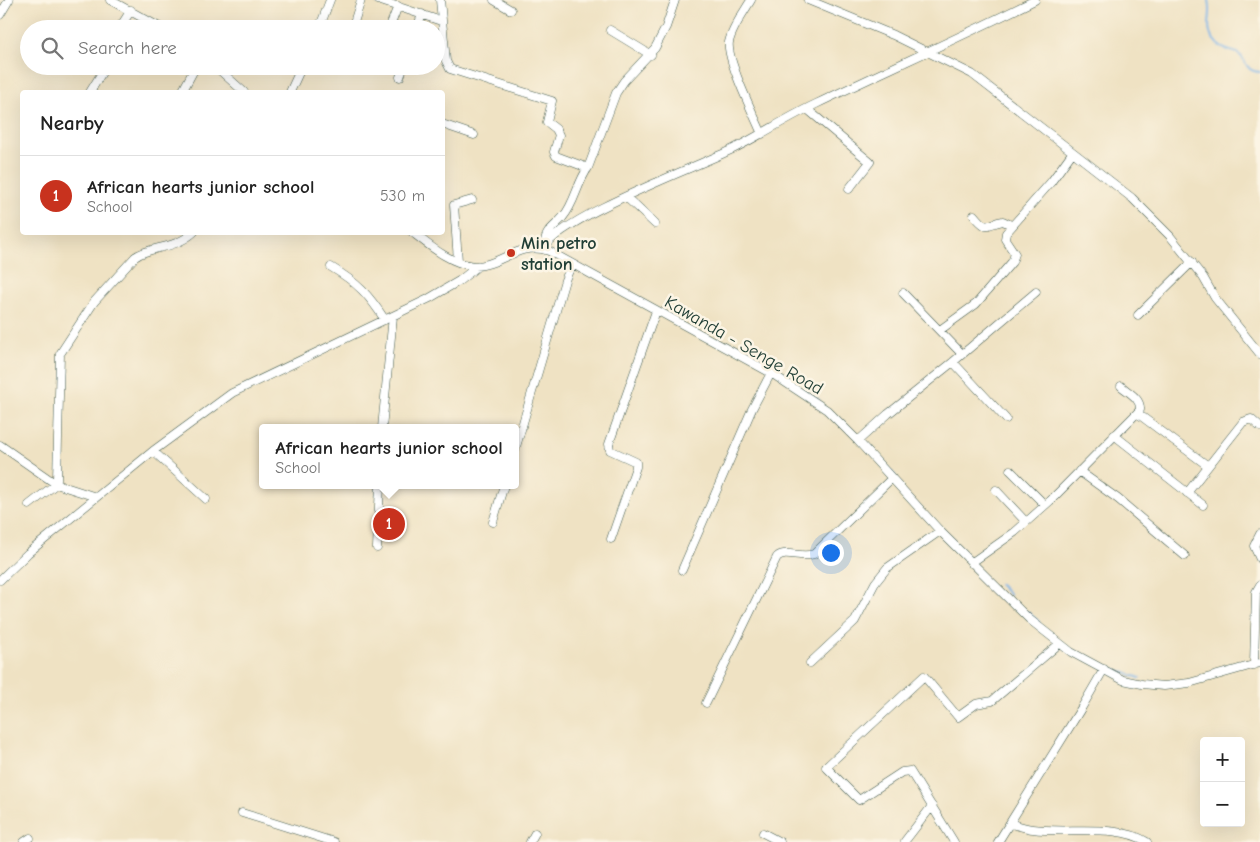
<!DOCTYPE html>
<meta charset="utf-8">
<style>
:root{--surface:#fff;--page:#f2f2f2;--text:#222;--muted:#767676;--line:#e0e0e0;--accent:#c8321e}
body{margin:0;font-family:"Comic Neue",sans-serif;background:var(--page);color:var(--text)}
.controls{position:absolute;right:15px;bottom:15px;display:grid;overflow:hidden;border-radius:5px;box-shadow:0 5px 20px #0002}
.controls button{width:45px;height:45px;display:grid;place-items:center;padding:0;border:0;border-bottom:1px solid var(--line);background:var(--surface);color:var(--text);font:25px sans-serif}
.you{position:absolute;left:830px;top:552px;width:18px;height:18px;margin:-12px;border:4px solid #fff;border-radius:50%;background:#1a73e8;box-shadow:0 0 0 8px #1a73e833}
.badge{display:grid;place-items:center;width:32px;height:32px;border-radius:50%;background:var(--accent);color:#fff;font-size:16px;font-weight:700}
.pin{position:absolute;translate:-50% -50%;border:2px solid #fff;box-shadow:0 1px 5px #0006}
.popup{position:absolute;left:259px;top:424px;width:260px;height:65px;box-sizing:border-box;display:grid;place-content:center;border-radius:5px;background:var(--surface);filter:drop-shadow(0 1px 4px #0005);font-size:16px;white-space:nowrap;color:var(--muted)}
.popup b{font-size:19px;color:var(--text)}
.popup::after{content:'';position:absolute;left:50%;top:100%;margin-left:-10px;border:10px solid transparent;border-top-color:var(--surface)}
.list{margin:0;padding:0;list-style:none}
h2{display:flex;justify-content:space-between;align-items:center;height:65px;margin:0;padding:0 20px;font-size:21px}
h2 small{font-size:16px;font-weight:400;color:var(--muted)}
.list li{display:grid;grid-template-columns:32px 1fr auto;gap:15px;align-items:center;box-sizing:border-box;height:80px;padding:0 20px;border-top:1px solid var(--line)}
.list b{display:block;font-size:19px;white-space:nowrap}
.list p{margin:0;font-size:16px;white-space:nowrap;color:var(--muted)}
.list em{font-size:16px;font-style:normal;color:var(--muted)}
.icon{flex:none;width:28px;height:28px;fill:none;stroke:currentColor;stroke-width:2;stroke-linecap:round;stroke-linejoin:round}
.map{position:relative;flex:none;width:1260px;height:842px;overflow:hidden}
.search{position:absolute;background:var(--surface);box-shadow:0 5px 20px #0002;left:20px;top:20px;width:425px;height:55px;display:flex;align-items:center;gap:12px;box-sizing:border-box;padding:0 18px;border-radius:28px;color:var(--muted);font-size:19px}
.panel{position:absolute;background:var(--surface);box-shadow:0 5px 20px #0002;left:20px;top:90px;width:425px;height:145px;border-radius:5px}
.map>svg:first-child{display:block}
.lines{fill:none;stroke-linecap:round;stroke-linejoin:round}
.stream{stroke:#76b2e8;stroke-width:2}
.minor-casing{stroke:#3e5649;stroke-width:9}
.minor{stroke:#fff;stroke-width:8}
.poi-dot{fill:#c8321e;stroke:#fcf5e5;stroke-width:2}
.labels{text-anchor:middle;stroke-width:5;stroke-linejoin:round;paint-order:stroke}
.poi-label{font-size:18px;font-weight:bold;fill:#1f3d34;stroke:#fcf5e5;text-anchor:start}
.street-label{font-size:18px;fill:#1f3d34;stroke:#fcf5e5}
</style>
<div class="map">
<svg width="1260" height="842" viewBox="0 0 1260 842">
<rect width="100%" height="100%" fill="#fcf5e5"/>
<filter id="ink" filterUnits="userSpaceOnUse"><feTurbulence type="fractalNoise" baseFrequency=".02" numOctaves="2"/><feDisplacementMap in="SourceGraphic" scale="10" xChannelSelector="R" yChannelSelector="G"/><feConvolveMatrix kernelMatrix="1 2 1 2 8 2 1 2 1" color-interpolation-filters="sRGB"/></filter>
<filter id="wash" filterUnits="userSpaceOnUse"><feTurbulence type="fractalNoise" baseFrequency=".0096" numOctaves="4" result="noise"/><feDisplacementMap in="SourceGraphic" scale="20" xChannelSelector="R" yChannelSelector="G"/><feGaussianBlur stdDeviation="1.12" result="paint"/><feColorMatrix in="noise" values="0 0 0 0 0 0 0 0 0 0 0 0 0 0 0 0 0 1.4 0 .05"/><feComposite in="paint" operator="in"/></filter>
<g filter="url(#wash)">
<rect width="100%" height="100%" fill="#efe2c3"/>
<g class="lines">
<!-- stream -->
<path class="stream" d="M1209,0C1214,20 1200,30 1221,47C1227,51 1235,51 1240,55C1247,62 1245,71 1260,72
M802,389L819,400
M871,450L888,468
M889,470L895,476
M999,584L1010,595
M1027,612L1039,622
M1105,666L1140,678"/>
</g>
</g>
<g filter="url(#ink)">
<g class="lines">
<!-- minor casing -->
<g class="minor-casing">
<path id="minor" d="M110,0L163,29
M378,0L441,21
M440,0L446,61L450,69L552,101L547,122L556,129L559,135L554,152L556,156L588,168
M494,0L511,10
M751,0C744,12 732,28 729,42C726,59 754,115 762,134
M808,0L893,35L972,74L1087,163L1132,198L1170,236L1203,277L1215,298L1260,354
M0,15L9,0
M119,29L131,10
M319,29L330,0
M352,29L361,0
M389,29L398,6
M417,29L422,14
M610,30L651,55
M215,66L244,92
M400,77L404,66
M90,92L106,66
M182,92L196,66
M290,92L302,66
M807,109L870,162L849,189
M442,124L474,135
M626,197L655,224
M974,215C988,232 985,224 1003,221L1011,225
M412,232C430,246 451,264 474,266C499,267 520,240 549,251L771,373L827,410L858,441L940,531L1029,619L1071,652L1123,680L1142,684L1164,686L1189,683L1260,663
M545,245C544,231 555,227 563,217C575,203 577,183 588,168L616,93L624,81L655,48L666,27L675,0
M543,249C561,217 694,168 733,149C761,135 788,117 816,104C889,69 963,36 1035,0
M458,261L454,205L472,200
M331,267C358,283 369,295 385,320
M903,293L962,354
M1138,315L1192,262
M940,330L976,304L1012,262L1015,254L1005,239L1006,233L1051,182L1072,153
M953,362L1006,419
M1137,413L1208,466
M382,428L393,316
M1114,435L1203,505
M858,441L888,414L953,362L1036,292
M0,445L56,484L96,497
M515,450L565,280L572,264
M153,451L206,499
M1010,470L1045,505
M1079,471L1118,499L1185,556
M996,490L1026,522
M1187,493L1243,422L1251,419L1260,427
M29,505L56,484L57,480L60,354L94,302L135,257C150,246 174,250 194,232
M493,522L504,485
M1260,534L1254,546L1260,559
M611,539L636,467V462L610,450L609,444L656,311
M377,548L380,485
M971,563L1015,532L1050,501L1140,410C1141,398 1129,393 1121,386
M682,570L752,409L771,373
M0,580L28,553L153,451L232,393L428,299L459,281L478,266
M810,663L855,621L875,583L887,568L940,531
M1254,665L1256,592L1260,585
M706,703L777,557C786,549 800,559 814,554L892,478
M242,813L334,842
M1010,824C1017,825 1025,828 1033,829C1067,834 1118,823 1147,842
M763,833L780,842
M905,841L932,806
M24,842L30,838
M530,842L535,833
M954,842L910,771L902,772L859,800L826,767L924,676L958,717L976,704L992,701L1059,644
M998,842L1082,707L1104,669"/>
</g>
<!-- minor -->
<use href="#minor" class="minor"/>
</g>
</g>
<!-- markers -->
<circle class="poi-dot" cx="511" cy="253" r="5"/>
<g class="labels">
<!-- poi labels -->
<g class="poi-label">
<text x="521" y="249">Min petro<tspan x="521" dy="21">station</tspan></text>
</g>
<!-- street labels -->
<g class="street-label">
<text transform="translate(744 345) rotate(30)" y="6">Kawanda - Senge Road</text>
</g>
</g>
</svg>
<div class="controls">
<button>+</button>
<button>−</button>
</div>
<div class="you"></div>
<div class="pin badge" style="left:389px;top:524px">1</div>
<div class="popup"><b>African hearts junior school</b>School</div>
<div class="search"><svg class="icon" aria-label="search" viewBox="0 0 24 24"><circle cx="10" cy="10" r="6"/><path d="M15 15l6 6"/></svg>Search here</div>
<section class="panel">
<h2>Nearby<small></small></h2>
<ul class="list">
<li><span class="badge">1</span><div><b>African hearts junior school</b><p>School</p></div><em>530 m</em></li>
</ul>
</section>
</div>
